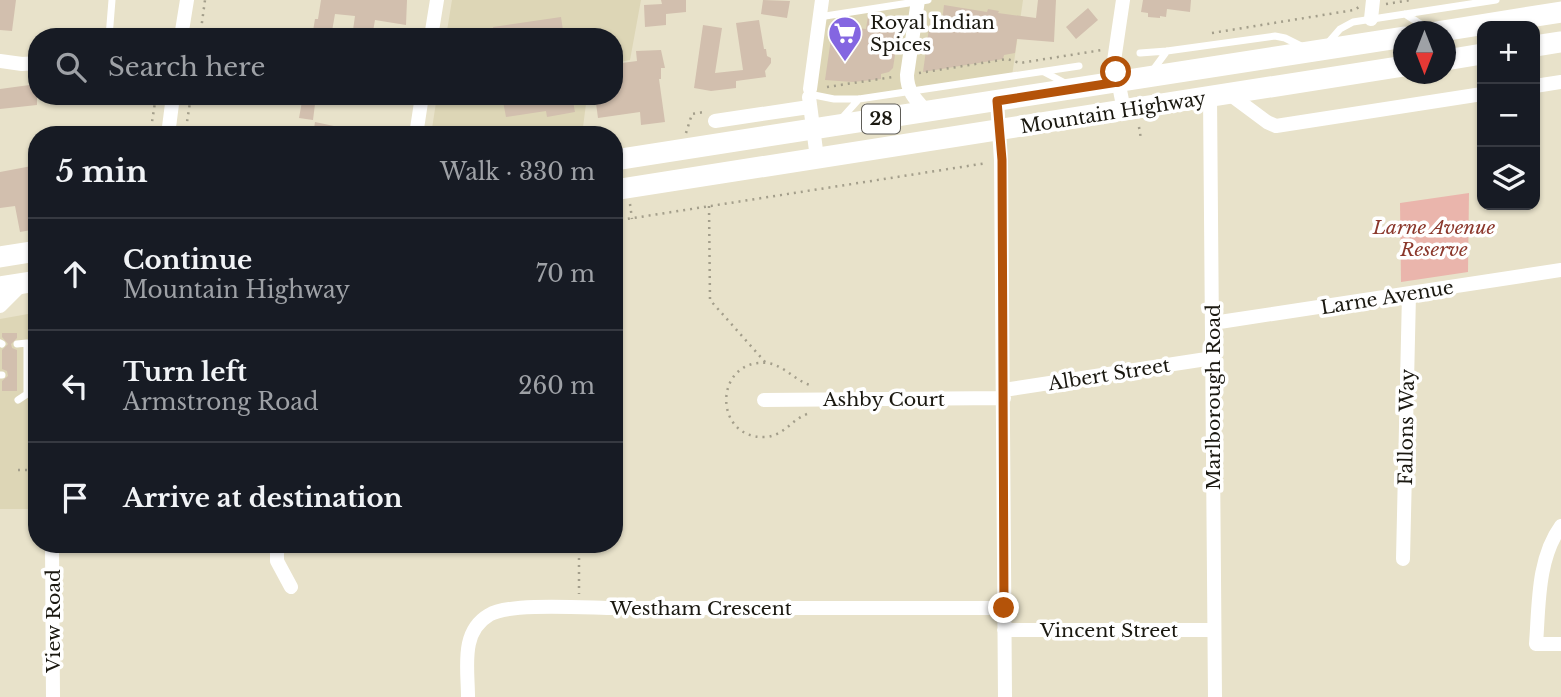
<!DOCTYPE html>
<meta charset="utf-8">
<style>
:root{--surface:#171b24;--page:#20242c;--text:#f1f3f6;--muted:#9ea1a6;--line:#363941}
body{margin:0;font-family:"Libre Baskerville",serif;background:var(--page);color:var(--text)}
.controls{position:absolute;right:21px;top:21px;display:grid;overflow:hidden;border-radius:14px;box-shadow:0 2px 5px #0004}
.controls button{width:63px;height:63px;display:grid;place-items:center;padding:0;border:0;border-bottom:2px solid var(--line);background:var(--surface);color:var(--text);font:35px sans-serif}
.compass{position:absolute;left:1393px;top:21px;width:63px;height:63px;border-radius:50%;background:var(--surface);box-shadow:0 2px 5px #0004;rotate:180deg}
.stop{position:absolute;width:21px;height:21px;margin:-16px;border:5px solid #b45309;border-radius:50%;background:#fff}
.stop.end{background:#b45309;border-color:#fff;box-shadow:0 2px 7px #0008}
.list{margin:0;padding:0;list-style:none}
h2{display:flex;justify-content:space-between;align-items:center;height:91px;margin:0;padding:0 28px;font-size:30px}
h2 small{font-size:23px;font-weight:400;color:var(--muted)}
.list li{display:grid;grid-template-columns:46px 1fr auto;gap:21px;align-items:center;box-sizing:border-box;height:112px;padding:0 28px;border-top:2px solid var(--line)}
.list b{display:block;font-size:26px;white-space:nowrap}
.list p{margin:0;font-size:23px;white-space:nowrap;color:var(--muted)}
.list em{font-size:23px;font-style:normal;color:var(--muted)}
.icon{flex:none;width:38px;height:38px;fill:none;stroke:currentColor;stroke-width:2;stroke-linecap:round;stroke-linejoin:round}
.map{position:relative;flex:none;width:1561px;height:697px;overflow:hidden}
.search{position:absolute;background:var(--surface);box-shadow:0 2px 5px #0004;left:28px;top:28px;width:595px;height:77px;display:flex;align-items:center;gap:18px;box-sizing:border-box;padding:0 24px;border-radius:28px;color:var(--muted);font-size:26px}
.panel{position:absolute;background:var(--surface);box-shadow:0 2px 5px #0004;left:28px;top:126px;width:595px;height:427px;border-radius:28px}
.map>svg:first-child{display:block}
.built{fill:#ddd6b6}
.green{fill:#eab5ac}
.building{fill:#d2bfae}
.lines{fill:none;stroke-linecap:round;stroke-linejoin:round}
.path{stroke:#a39e8b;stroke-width:2.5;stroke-dasharray:2 5;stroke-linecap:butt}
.service{stroke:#fff;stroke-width:7}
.minor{stroke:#fff;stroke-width:14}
.primary{stroke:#fff;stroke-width:21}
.route{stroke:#b45309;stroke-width:9}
.labels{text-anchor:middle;stroke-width:7;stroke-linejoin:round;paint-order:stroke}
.shield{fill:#fff;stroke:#5f5d58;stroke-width:2}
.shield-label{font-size:18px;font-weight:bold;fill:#1a1810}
.poi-label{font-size:19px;fill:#1a1810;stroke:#fff;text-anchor:start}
.street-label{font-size:19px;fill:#1a1810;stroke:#fff}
.park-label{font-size:19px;font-style:italic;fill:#8b382c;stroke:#fff}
</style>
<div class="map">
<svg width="1561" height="697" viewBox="0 0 1561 697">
<rect width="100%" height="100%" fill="#e8e2ca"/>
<!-- built -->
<path class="built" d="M452,0H641L630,60L614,63V37H446Z
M928,0H1023L1012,76L859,99L809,94L819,17Z
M437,96H587L582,135H431Z
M28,314L37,321V509H0V319Z"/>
<!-- green -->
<path class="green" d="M1469,193L1468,272L1401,282L1400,203Z"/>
<!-- building -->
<path class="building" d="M0,0H16L12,31L0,30Z
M321,0H407L406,25L375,20L372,37H352L355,16L335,14L331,37H312L315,19H318Z
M661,0H686V12L666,14V25L645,27L644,5L662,4Z
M763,0L790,1L787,18L761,14Z
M1038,0H1056L1054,42L1017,39L1015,53L1004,55L1003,59L923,72L929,28L941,30L944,5L987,12L988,9L999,11L998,13L1036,18Z
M1143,0H1191L1190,12L1167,9L1166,17L1160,16V18L1148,17V13L1141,12Z
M1088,8L1098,20L1076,39L1066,27Z
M874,15H879L878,19L900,22L893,68L889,72L881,74V79L853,82L825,80L833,25L866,29L868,16Z
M561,17L564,37H495L493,27Z
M759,20L764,49H766L767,56L771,58V63L765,71L766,77L736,81V88L711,91L694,88L703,25L722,28L715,73L743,70L736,23Z
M661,50L665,68H661V79H659L665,122L641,125L640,112L598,118L595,96H614V64L637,61L636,51Z
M37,84V105L0,109V89Z
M303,96H316L313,120L299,118Z
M502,96H572L575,112L547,117L546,111L506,117Z
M315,122L348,129V135H313Z
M37,165V229L20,232L15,206L0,208V172Z
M2,333H17V338L11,344L12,348L17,350V391H2V381L8,376L7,371L2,369V350L8,344L2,337Z"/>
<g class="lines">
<!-- path -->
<path class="path" d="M1386,4L1411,0
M1212,33L1354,10L1359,7
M200,37L205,0
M919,73L1007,59L1020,63L1102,50
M827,87L893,77
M1139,127L1141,139
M686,133L692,114L704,112
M150,135L156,96
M185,135L191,96
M630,204L632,219
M709,206L710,300L766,363
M614,221L987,163
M807,414C791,420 784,436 765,437C712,439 714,358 767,363C784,365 794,380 810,385
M18,470H37
M579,544V594"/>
<!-- service -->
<path class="service" d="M1405,14L1433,32
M819,17L928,0
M109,37L112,0
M1327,44L1340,29L1353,22L1496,0
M1140,53L1167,51L1275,36L1285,38L1303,47
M1153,70L1167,51
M1044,72L1067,84
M809,92V94L834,99H859L1079,66
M842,118L859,99
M0,343L2,344
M17,344L27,343V394L18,400
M0,375H2"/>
<!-- minor -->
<path class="minor" d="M918,0L907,75C907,92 916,100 927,112
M1123,0L1114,61L1124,110
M1371,19L1373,0
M181,37L187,0
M431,37L437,0
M0,61L22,64L37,63
M1535,86L1561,82
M810,89L822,0
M1228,93L1267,122L1276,126L1482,94
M1210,96L1215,697
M809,97L817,158
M997,101L1001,160L1005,697
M715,121L809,107
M168,135L173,96
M416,135L422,96
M0,306L22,284
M1213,323L1561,270
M1004,390L1213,358
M764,400L1004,398
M1561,526C1537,559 1539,606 1536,644H1561
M52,544L53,697
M277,544V561L291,587
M1403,559L1409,294
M1004,630H1214
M468,697C468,668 460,632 489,615C509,602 589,608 615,608C745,608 874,608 1004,608"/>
<!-- primary -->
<path class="primary" d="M1436,32L1561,12
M1535,46L1561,42
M1446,60L1482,54
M614,160L1404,37
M614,190L1404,66
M0,257L37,251
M0,287L37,281"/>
</g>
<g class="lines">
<!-- route -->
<path class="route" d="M1004,608L1002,160L997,101L1118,82L1116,72"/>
</g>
<!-- icons -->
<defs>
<g id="supermarket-pin" transform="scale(1.75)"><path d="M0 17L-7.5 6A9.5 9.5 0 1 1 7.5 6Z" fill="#8466e1" stroke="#fff"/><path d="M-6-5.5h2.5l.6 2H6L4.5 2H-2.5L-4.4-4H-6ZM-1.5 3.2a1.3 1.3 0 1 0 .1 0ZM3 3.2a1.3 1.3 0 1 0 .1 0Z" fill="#fff"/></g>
</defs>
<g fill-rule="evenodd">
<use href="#supermarket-pin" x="845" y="33"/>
</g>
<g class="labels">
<!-- shield labels -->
<rect class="shield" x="862" y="104.5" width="38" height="29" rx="5"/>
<g class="shield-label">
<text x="881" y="125">28</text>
</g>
<!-- poi labels -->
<g class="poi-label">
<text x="870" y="29">Royal Indian<tspan x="870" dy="22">Spices</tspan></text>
</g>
<!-- street labels -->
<g class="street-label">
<text transform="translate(1113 112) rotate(-9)" y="7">Mountain Highway</text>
<text transform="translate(1387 297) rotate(-9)" y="7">Larne Avenue</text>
<text transform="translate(1109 374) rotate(-9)" y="7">Albert Street</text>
<text transform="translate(1213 397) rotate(-90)" y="7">Marlborough Road</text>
<text x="884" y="406">Ashby Court</text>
<text transform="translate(1406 427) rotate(-89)" y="7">Fallons Way</text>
<text x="701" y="615">Westham Crescent</text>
<text transform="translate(53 621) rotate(-90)" y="7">View Road</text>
<text x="1109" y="637">Vincent Street</text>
</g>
<!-- park labels -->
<g class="park-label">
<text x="1434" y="234">Larne Avenue<tspan x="1434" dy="22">Reserve</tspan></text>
</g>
</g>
</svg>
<div class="controls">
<button>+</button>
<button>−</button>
<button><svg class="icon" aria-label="layers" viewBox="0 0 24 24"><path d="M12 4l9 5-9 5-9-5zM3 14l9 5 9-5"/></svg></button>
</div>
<svg class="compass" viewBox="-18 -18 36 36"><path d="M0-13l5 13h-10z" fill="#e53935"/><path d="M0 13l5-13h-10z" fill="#9ea1a6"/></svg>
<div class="stop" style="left:1116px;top:72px"></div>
<div class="stop end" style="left:1004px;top:608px"></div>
<div class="search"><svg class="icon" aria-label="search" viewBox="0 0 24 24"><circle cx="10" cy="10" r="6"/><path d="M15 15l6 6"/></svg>Search here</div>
<section class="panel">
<h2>5 min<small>Walk · 330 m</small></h2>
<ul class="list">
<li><svg class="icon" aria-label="ahead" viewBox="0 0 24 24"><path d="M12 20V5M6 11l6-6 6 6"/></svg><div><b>Continue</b><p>Mountain Highway</p></div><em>70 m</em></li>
<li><svg class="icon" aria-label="left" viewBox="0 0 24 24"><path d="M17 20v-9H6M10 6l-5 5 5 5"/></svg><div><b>Turn left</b><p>Armstrong Road</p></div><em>260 m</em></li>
<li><svg class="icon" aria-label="arrive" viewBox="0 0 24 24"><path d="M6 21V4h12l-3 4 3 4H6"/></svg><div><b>Arrive at destination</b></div></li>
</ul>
</section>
</div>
